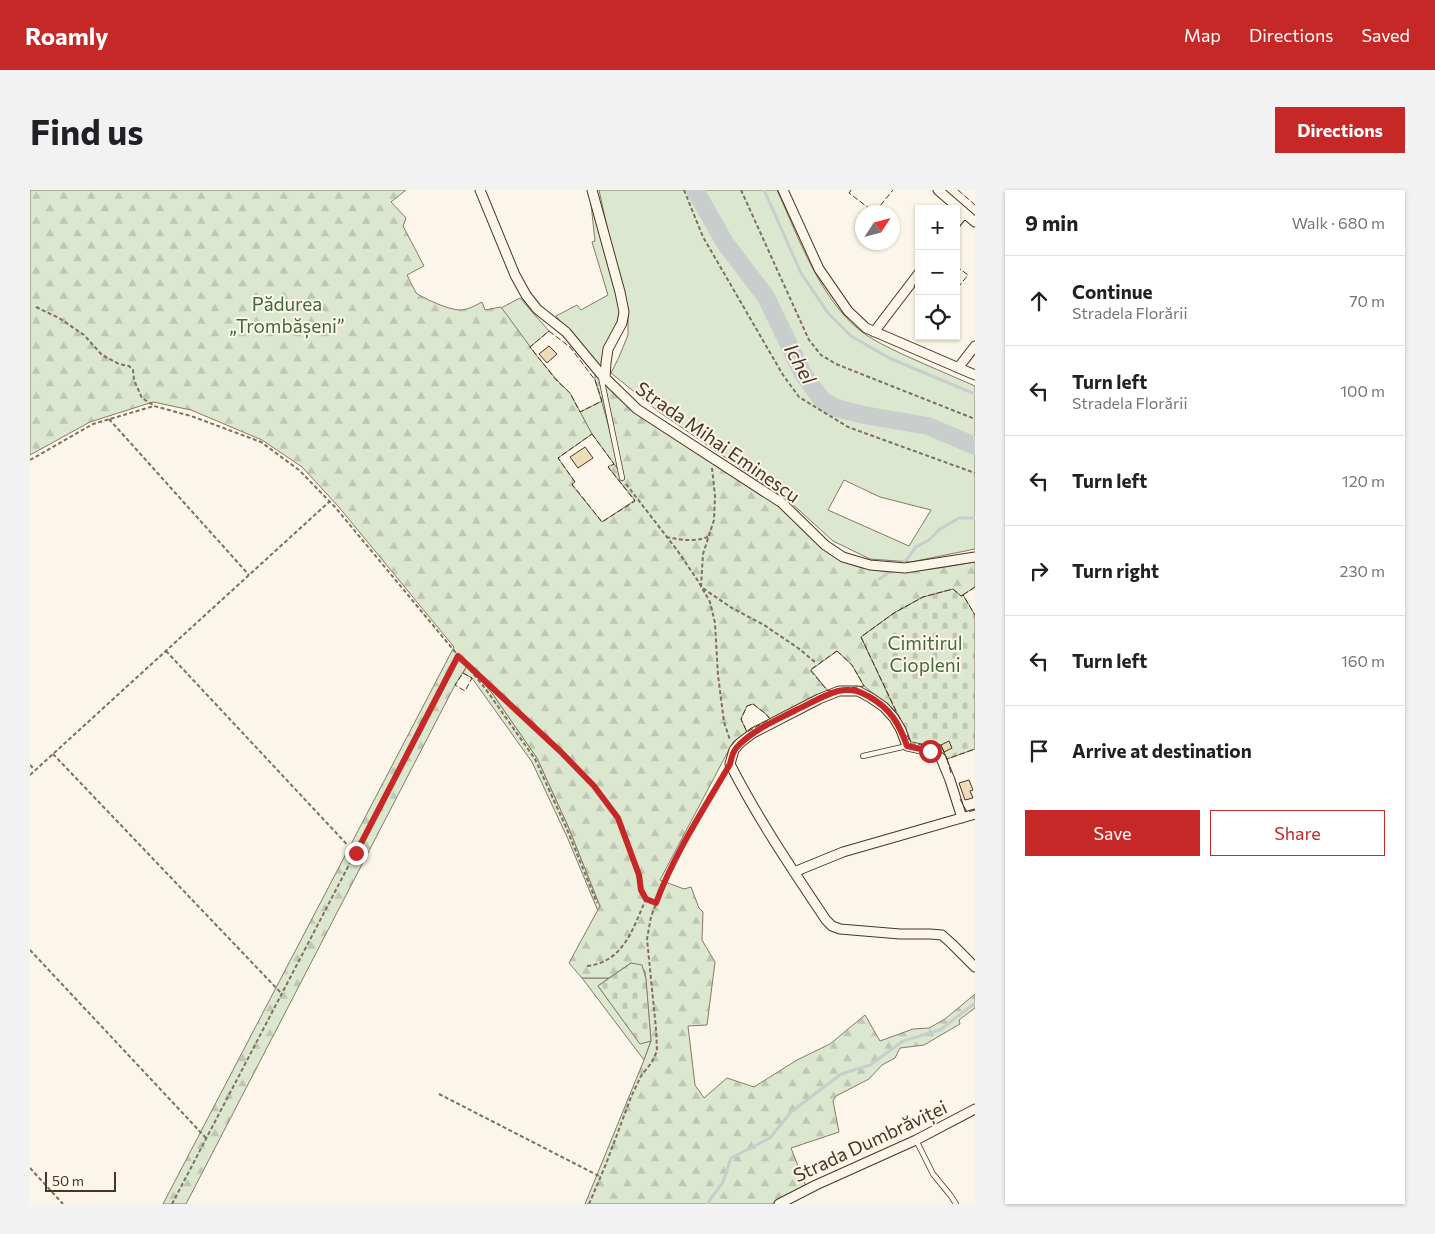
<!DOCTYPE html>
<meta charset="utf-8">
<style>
:root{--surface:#fff;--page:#f2f2f2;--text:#202124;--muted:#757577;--line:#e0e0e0;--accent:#c62828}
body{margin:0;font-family:Commissioner,sans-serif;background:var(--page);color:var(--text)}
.controls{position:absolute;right:15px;top:15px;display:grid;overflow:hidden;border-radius:0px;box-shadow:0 1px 4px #0004}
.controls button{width:45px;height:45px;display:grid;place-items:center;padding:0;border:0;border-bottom:1px solid var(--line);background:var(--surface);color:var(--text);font:25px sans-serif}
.compass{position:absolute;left:825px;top:15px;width:45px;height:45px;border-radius:50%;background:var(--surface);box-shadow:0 1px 4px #0004;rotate:54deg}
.scale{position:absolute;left:15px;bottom:12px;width:71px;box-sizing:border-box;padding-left:5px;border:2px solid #4a3520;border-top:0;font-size:14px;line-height:18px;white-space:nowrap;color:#4a3520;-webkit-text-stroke:4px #fbf6e9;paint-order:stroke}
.stop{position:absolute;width:15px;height:15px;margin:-11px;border:4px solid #c62828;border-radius:50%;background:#fff}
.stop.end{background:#c62828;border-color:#fff;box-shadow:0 1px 5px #0008}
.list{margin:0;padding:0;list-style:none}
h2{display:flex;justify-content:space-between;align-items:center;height:65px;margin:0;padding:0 20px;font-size:21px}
h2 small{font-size:16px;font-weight:400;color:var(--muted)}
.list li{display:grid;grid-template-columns:32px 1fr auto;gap:15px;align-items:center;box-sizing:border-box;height:90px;padding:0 20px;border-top:1px solid var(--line)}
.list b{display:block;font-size:19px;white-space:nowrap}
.list p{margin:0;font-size:16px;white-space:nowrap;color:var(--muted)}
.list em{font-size:16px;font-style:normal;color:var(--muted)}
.actions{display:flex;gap:10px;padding:15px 20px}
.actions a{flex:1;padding:11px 0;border:1px solid var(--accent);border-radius:0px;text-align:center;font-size:18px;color:var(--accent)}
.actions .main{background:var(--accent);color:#fff}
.icon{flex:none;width:28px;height:28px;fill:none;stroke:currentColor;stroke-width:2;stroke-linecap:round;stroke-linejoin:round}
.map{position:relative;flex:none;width:945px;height:1014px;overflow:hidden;border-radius:0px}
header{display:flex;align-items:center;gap:30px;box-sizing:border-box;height:70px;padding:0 25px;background:var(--accent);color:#fff}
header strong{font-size:24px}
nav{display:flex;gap:28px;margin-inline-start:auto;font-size:18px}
.intro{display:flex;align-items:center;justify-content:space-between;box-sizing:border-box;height:120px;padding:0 30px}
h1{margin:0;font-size:35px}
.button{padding:12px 22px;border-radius:0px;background:var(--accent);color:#fff;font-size:18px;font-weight:700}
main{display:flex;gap:30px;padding:0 30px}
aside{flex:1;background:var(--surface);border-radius:0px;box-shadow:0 1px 4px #0004}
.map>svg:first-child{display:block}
.green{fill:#dce7d0;stroke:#887966;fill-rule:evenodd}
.forest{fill:url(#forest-firs);stroke:#887966}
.cemetery{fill:url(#cemetery-stones);stroke:#887966}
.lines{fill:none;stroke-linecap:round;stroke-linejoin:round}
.stream{stroke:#c9cecd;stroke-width:3}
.river{stroke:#c9cecd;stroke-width:18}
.building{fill:#ecdcbc;stroke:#4a3520}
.lane-casing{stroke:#4a3520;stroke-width:6}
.street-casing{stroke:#4a3520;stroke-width:11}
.path{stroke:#7f6f5c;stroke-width:2;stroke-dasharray:4 2.5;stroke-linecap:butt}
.lane{stroke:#fbf6e9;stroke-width:4.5}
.street{stroke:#fbf6e9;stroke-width:9}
.fence{stroke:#4a3520;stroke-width:1;stroke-dasharray:6 2.5;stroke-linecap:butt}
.route{stroke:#c62828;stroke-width:6}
.labels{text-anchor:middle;stroke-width:4;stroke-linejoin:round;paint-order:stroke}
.park-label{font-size:19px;fill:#436837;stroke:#fbf6e9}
.street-label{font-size:19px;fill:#4a3520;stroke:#fbf6e9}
.water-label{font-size:20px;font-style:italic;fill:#4a3520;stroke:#fbf6e9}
</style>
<header>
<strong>Roamly</strong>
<nav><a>Map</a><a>Directions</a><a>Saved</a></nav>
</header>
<div class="intro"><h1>Find us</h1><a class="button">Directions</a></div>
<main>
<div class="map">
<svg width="945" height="1014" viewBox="0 0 945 1014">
<defs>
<pattern id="forest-firs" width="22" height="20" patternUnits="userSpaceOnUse" patternTransform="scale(1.25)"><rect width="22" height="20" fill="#dce7d0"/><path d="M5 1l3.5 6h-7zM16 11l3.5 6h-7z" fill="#bec7b2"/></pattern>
<pattern id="cemetery-stones" width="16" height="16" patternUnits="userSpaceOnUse" patternTransform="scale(1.25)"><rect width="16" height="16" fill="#dce7d0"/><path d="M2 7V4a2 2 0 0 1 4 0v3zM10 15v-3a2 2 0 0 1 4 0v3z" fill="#bec7b2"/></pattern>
</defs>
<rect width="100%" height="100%" fill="#fbf6e9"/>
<!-- green -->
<path class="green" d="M569,0H747C768,46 790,110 832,142C844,151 858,157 872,164C896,175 920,185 945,196V359L881,372L840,369L803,351L759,311L629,222L581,183L589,167L598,145V118L582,60ZM814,290L850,307L901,320L879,356L798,320Z
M561,14L590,119L589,128L575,157L571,179L526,126L547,115L551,120L578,105L562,52L565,51Z
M490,108L519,141L500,157L471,118Z
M572,211L590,282L562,244L550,222Z
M438,474L462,503L507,568L538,636L570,716L568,721L538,649L502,572L442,488L433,483Z
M552,788H579L568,796L610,853L621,851L614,870Z"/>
<!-- forest -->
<path class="forest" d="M0,0H376L361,12L376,28L373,36L394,76L377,85L386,103C395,109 419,120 430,120C438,120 446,115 452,112L455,120L471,117L507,166L527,190L540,203L562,244L528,268L545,292L542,295L572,332L605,310L578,277L584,274L589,281L581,242L565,190V184C606,229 662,258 713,291C724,299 737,306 748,314C770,331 790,363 817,373C860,389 902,379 945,372V397L931,406L893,407L864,423L831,447L867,523L834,496L822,475L807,461L781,480L798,501L740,529L736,524L723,514L717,516L711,529L717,542L703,552L630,690L654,699L661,697L669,718L673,722L672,750L685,772L677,835L658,836L665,895L674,908L697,888L724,897L767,870L800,854L835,825L850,851L883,839L899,838L915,829L945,804V818L929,830L930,834L894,855L870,858L865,868L852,875L839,889L806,906L803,911L809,942L761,958L776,996L748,1010L742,1014H555L614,870L621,851L615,781L601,773L579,788H552L539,773L570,716L538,636L507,568L462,503L438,474L425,495L156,1014H133L424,457L308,316L272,277L232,250L161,220L123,212L60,232L0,265Z"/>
<!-- cemetery -->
<path class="cemetery" d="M923,399L931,406L933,405L945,425V559L917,569L911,555L881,554L831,447L864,423L893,407Z
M601,773L612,775L616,789L621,851L610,854L568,796Z"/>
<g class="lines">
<!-- stream -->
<path class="stream" d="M734,0L771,83L798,123L821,146L859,168L945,204
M874,371L877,369L886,357L899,350L910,339L929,328H945
M849,389L857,384
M677,1014L693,992L701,968L740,948L761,922L811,884L840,875L873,851L910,840L945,813"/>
<!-- river -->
<path class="river" d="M665,0L695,53L736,107L773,184L793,211L806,218L834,225L898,236L945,256"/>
</g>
<!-- building -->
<path class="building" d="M519,156L527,164L517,173L509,164Z
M555,257L563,268L548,278L540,267Z
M919,551L922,558L914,562L911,555Z
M939,590L943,600L940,601L943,608L935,610L929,593Z"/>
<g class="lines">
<!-- lane casing -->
<g class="lane-casing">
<path id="lane" d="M571,187L592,288
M833,566L877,556
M886,950L903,984L921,1006L926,1014"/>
</g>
<!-- street casing -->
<g class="street-casing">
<path id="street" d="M450,0L485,85L496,105L507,119L536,142L570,183L607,219L752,313L795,355L813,367L840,375L875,378L945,367
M562,0L590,102L594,122L592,133L578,159L576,173L575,189
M753,0L789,79L818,121L836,138L945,185
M908,0L945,32
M926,33L934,23
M844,142L889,83
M928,178L945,156
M932,628L920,590L911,568L900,561L877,556L871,540L864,528L854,517L841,508L828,501H809L789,509L723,543L710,553L704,560L700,574C728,629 762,679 796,730L802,736L810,739L870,744H900L912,745L922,754L945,777
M764,682L813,662L945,624
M749,1014L786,995L886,950L945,919"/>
</g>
<!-- path -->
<path class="path" d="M654,0L673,47L753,185L769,207L818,237L945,283
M711,0L779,150L791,165L806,174L945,229
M6,117L29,128L54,145L72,165L89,174L99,176L103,180L104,190L112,208L123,215
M79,229L219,385
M0,270L63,234L124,216L161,226L231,252L269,280L305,317L455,498L505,569L536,637L567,713
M682,278L685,306L684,330L673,364L671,397L702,418L734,435L768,458L785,472
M596,294L647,360L668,391L680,412L685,433L688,485L694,532L700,550
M636,347C652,350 663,352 678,347
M136,461L325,663
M435,473L531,562L564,596L588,628L609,685L611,700L616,709L626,713
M23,564L252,804
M0,575L5,580
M0,585L300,311
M0,760L176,948
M557,776C594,772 603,738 616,709
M409,904L571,987
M0,978L33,1014
M142,1014L428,466
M559,1014L576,974L601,907L611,886L622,872L627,861L626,839L617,749L621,727L632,698L651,659L695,583"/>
<!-- lane -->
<use href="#lane" class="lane"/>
<!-- street -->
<use href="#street" class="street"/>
<!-- fence -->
<path class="fence" d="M821,0L819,3L844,22
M928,0L945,15
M845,22L863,0
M926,76L938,85L926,100
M886,93L884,96L889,100
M519,141L540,157L565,190L572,211L550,222L540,203L527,191L500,157Z
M562,244L584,274L578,277L605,311L572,332L542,294L545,292L528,268Z
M933,405L945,397
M807,461L822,475L834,496L798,501L780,480Z
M433,483L442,488L435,501L425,495Z
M723,514L736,524L740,529L717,542L711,529L717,516Z
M870,529L831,447L864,423L893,407L923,399L931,406L933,405L945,425
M877,545L881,554L911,555L917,569L945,559
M917,569L921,583
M930,609L937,622L945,620"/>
</g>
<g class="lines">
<!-- route -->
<path class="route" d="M326,663L428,466L531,562L564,596L588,628L609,685L611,700L616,709L626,713C644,664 674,619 700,574C702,566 703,560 710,554C725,539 747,530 766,520C779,514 794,505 808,501C813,500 822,500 827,501C831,502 835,505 838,506C860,518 869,533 877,556L900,561"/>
</g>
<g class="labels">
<!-- park labels -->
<g class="park-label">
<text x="257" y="121">Pădurea<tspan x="257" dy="22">„Trombășeni”</tspan></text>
<text x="895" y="460">Cimitirul<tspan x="895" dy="22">Ciopleni</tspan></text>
</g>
<!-- street labels -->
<g class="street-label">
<text transform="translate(688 252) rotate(35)" y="7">Strada Mihai Eminescu</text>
<text transform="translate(840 951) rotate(-25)" y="7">Strada Dumbrăviței</text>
</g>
<!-- water labels -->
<g class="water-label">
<text transform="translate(770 174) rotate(61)" y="7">Ichel</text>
</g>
</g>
</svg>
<div class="controls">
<button>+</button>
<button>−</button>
<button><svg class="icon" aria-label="locate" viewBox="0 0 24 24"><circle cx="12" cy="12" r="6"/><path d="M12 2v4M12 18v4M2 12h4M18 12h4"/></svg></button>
</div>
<svg class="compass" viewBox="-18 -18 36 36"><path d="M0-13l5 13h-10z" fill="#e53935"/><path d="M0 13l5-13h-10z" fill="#757577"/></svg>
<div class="scale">50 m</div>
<div class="stop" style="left:900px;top:561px"></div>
<div class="stop end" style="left:326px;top:663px"></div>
</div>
<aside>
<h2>9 min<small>Walk · 680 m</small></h2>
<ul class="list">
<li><svg class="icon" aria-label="ahead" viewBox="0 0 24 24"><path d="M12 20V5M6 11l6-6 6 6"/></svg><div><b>Continue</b><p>Stradela Florării</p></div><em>70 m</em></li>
<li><svg class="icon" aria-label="left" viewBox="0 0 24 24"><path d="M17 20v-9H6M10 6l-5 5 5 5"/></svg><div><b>Turn left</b><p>Stradela Florării</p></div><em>100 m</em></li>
<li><svg class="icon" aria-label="left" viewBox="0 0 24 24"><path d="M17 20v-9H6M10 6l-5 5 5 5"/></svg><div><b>Turn left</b></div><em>120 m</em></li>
<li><svg class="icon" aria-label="right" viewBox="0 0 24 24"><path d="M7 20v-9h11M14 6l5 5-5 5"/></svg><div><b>Turn right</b></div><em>230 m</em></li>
<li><svg class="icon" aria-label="left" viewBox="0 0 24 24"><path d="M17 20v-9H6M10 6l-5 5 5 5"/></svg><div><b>Turn left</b></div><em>160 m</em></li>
<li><svg class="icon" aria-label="arrive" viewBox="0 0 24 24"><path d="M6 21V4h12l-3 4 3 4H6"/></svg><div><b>Arrive at destination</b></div></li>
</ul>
<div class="actions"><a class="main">Save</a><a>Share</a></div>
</aside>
</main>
